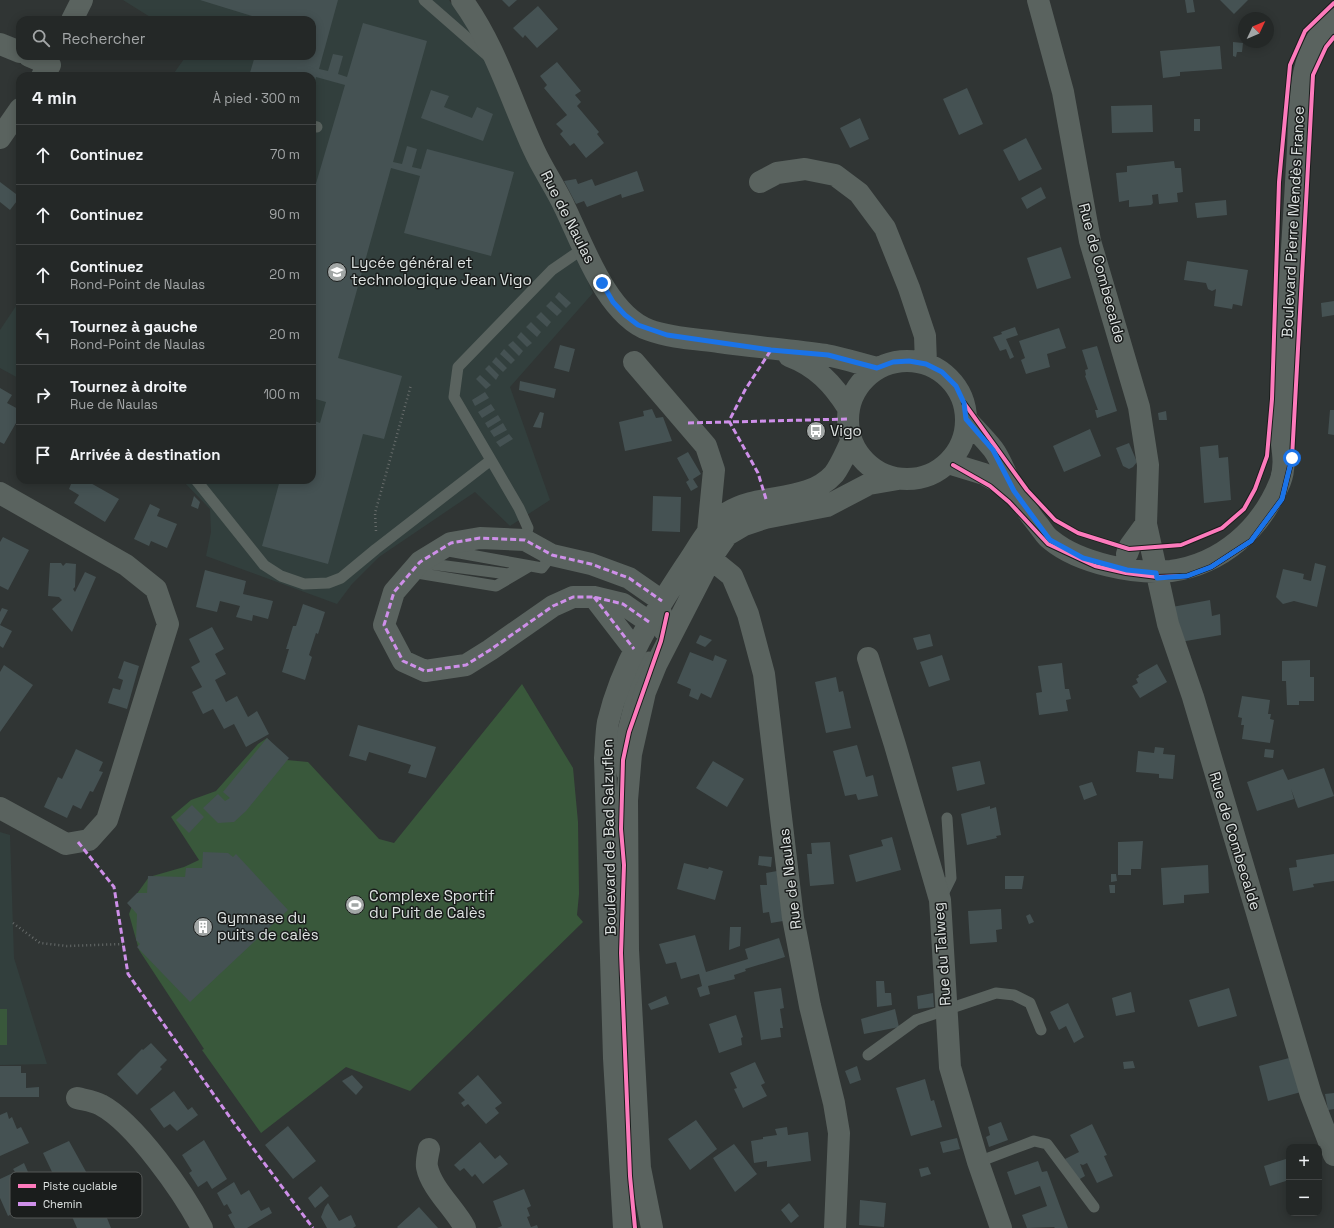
<!DOCTYPE html>
<html lang="fr">
<meta charset="utf-8">
<style>
:root{--surface:#242827;--page:#303433;--text:#f1f3f6;--muted:#a3a6a7;--line:#414444}
body{margin:0;font-family:"Space Grotesk",sans-serif;background:var(--page);color:var(--text)}
.controls{position:absolute;right:12px;bottom:12px;display:grid;overflow:hidden;border-radius:8px;box-shadow:0 2px 10px #0003}
.controls button{width:36px;height:36px;display:grid;place-items:center;padding:0;border:0;border-bottom:1px solid var(--line);background:var(--surface);color:var(--text);font:20px sans-serif}
.compass{position:absolute;left:1238px;top:12px;width:36px;height:36px;border-radius:50%;background:var(--surface);box-shadow:0 2px 10px #0003;rotate:46deg}
.stop{position:absolute;width:12px;height:12px;margin:-9px;border:3px solid #1a73e8;border-radius:50%;background:#fff}
.stop.end{background:#1a73e8;border-color:#fff;box-shadow:0 1px 4px #0008}
.list{margin:0;padding:0;list-style:none}
h2{display:flex;justify-content:space-between;align-items:center;height:52px;margin:0;padding:0 16px;font-size:17px}
h2 small{font-size:13px;font-weight:400;color:var(--muted)}
.list li{display:grid;grid-template-columns:26px 1fr auto;gap:12px;align-items:center;box-sizing:border-box;height:60px;padding:0 16px;border-top:1px solid var(--line)}
.list b{display:block;font-size:15px;white-space:nowrap}
.list p{margin:0;font-size:13px;white-space:nowrap;color:var(--muted)}
.list em{font-size:13px;font-style:normal;color:var(--muted)}
.icon{flex:none;width:22px;height:22px;fill:none;stroke:currentColor;stroke-width:2;stroke-linecap:round;stroke-linejoin:round}
.map{position:relative;flex:none;width:1334px;height:1228px;overflow:hidden}
.search{position:absolute;background:var(--surface);box-shadow:0 2px 10px #0003;left:16px;top:16px;width:300px;height:44px;display:flex;align-items:center;gap:10px;box-sizing:border-box;padding:0 14px;border-radius:12px;color:var(--muted);font-size:15px}
.panel{position:absolute;background:var(--surface);box-shadow:0 2px 10px #0003;left:16px;top:72px;width:300px;height:412px;border-radius:12px}
.map>svg:first-child{display:block}
.built{fill:#323f3d}
.green{fill:#39583b}
.building{fill:#455253}
.lines{fill:none;stroke-linecap:round;stroke-linejoin:round}
.path{stroke:#666b6a;stroke-width:2.5;stroke-dasharray:1 3;stroke-linecap:butt}
.service{stroke:#5a635f;stroke-width:11}
.minor{stroke:#5a635f;stroke-width:22}
.quiet{stroke:#ce8fe9;stroke-width:3;stroke-dasharray:6 3;stroke-linecap:butt}
.cycleway-casing{stroke:#1a1d1c;stroke-width:6}
.cycleway{stroke:#fd7abc;stroke-width:4}
.route{stroke:#1a73e8;stroke-width:5}
.labels{text-anchor:middle;stroke-width:3;stroke-linejoin:round;paint-order:stroke}
.street-label{font-size:15px;fill:#dee3e2;stroke:#1a1d1c}
.poi-label{font-size:15px;fill:#dee3e2;stroke:#1a1d1c;text-anchor:start}
.key{fill:#1a1d1c;stroke:#555857;stroke-width:1}
.key-label{font-size:11px;fill:#dee3e2}
</style>
<div class="map">
<svg width="1334" height="1228" viewBox="0 0 1334 1228">
<rect width="100%" height="100%" fill="#303534"/>
<!-- built -->
<path class="built" d="M123,0H449L487,51L593,293L510,387L550,500L510,526L475,492L379,557L352,584L337,604L206,556L211,532L210,509L182,480H312V76H172L186,56H312V20H155Z
M20,300V379L0,368V330Z
M0,832L10,835L14,958L47,1064L0,1065Z"/>
<!-- green -->
<path class="green" d="M522,684L573,768L578,822L579,894L577,915L583,922L410,1091L346,1067L261,1133L202,1050L204,1049L139,950L129,914L136,895L149,877L184,867L199,860L171,817L191,800L216,791L258,744L267,738L287,760L308,762L379,839L394,843Z
M0,1009H7V1045H0Z"/>
<!-- building -->
<path class="building" d="M200,0H338L319,69L328,71L333,54L343,56L338,74L347,77L363,23L427,41L393,162L402,164L407,146L417,149L412,167L421,169L427,149L514,172L491,256L404,233L420,176L391,168L338,358L402,376L384,439L363,434L328,564L262,546L280,480H312V420L320,423L326,402L312,398V197L345,85L316,77L312,90V76H249L255,56H312V20H265Z
M502,0H517L509,7Z
M1185,0H1193L1195,12L1187,13Z
M1220,0H1248L1234,14Z
M538,6L558,29L537,48L525,35L523,38L513,28Z
M1233,42L1243,43L1242,52H1237L1236,57L1233,56Z
M1220,46L1222,69L1180,72V76L1163,78L1160,51Z
M557,62L581,91L575,95L581,102L577,106L599,132L597,134L604,143L586,158L574,143L570,146L560,134L563,131L556,124L567,115L544,88L547,85L540,76Z
M967,88L983,124L959,135L943,99Z
M431,90L449,96L444,107L472,118L477,107L493,114L483,141L421,118Z
M1152,105L1153,132L1112,133L1111,106Z
M860,118L869,139L850,148L840,128Z
M1194,119H1200V131H1194Z
M1026,138L1042,169L1019,181L1003,150Z
M1174,161L1175,168H1181L1183,192L1177,193L1178,202L1159,204L1158,194L1152,195L1153,203L1151,205L1129,207V200L1119,202L1116,173L1127,172V166Z
M637,171L644,191L622,198L621,194L587,207L584,201L576,204L564,181L576,179L578,184L592,179L595,186Z
M0,182L20,197L10,210L0,202Z
M1041,187L1046,198L1027,209L1021,198Z
M1226,200L1227,215L1197,218L1195,203Z
M1061,247L1071,278L1037,289L1027,258Z
M1187,261L1248,270L1242,306L1233,304L1232,309L1214,306L1216,289L1212,291L1208,289L1206,283L1184,280Z
M559,292L571,303L566,308L555,297Z
M551,301L562,311L557,316L546,306Z
M1334,301V315L1322,317L1321,303Z
M541,312L551,322L547,327L536,317Z
M531,322L541,332L537,337L526,327Z
M1015,327L1018,335L1006,339L1014,357L1010,359L1006,349L1000,351L993,337L1002,334L1001,332Z
M1059,328L1066,348L1047,354L1050,367L1026,374L1021,360L1025,358L1019,341Z
M521,332L532,343L527,347L517,337Z
M513,341L523,351L519,356L508,345Z
M560,345L575,349L569,372L554,368Z
M1097,346L1117,411L1097,418L1095,410H1098L1085,376L1086,375L1085,370L1088,369L1082,350Z
M504,349L515,360L511,364L500,354Z
M496,357L507,368L503,372L492,362Z
M489,365L499,375L496,380L485,369Z
M480,375L491,385L486,389L476,379Z
M520,381L556,389L554,398L519,390Z
M0,388L12,395L7,403L20,410V416L4,444L0,442Z
M485,392L489,398L475,406L472,400Z
M491,404L495,410L482,418L478,412Z
M652,409L656,418L663,417L672,441L625,451L619,422L644,416L643,411Z
M1330,410H1334V435L1328,434Z
M1166,411L1167,420H1159L1158,413Z
M540,412L544,413L541,428L533,427Z
M498,415L501,420L488,428L485,423Z
M503,423L507,430L494,437L490,431Z
M1090,429L1101,456L1064,472L1053,446Z
M509,434L513,439L500,447L496,442Z
M1129,443L1137,462L1133,467L1129,469L1123,466L1116,448Z
M1218,445L1219,458L1228,457L1231,500L1204,503L1200,447Z
M688,452L701,474L693,479L698,487L691,491L686,482L689,480L677,458Z
M64,480H80L86,484L87,481L119,499L105,522L74,503L79,495L69,489L71,484Z
M194,496L200,502L198,509L191,506Z
M653,496L681,497L680,532L652,531Z
M150,504L160,509L157,516L177,524L167,548L151,541L149,546L134,539Z
M3,537L29,550L8,590L0,586V542Z
M50,563H61L63,566L66,563L76,564L75,587L73,589L75,592L85,572L96,577L72,632L52,609L62,600L59,597L48,596Z
M1315,563L1326,566L1317,607L1294,601L1283,604L1276,597L1283,569L1304,574L1303,579L1311,581Z
M205,570L246,581L243,594L273,601L268,619L253,615L252,621L236,617L240,606L220,601L217,612L196,607Z
M1210,600L1212,616L1220,614L1221,635L1180,642L1172,607Z
M303,604L325,612L318,634L316,633L309,655L312,657L305,680L282,672L289,649H286L293,626H296Z
M2,608L8,610L0,625L12,631L3,648L0,646V612Z
M212,627L224,649L215,654L226,674L215,680L226,702L237,696L248,717L257,711L269,734L246,747L234,724L224,729L213,709L203,714L192,692L202,687L191,667L200,662L189,639Z
M930,634L933,646L917,650L913,638Z
M700,635L712,640L705,647L696,643Z
M690,652L713,661L715,655L727,660L711,698L701,693L698,700L689,696L691,689L677,683Z
M942,655L950,680L929,687L920,662Z
M1310,660V677H1314V701H1299V705H1287L1286,681H1282V661Z
M124,661L139,666L127,709L108,703L113,688L120,690L123,680L118,678Z
M1062,663L1065,689H1069L1071,699L1066,700L1068,711L1039,715L1036,693L1042,692L1038,666Z
M1157,664L1167,682L1140,698L1132,686L1138,683L1136,679L1139,677L1138,675Z
M4,665L33,685L0,732V672Z
M836,677L839,692L843,691L851,728L826,733L815,682Z
M1242,696L1270,700L1268,714H1271L1270,719L1274,720L1270,743L1242,739L1244,725H1241L1242,718L1238,717Z
M358,725L436,747L426,778L408,773L411,765L389,758L369,752L366,761L349,756Z
M267,738L289,758L246,811L234,822L218,823L203,808L218,794L225,801L230,798L223,792Z
M857,745L866,777L873,775L878,796L858,800L856,794L845,796L833,751Z
M1155,747L1164,748L1163,754L1175,755L1173,779L1159,778V774L1136,772L1138,751L1154,753Z
M76,749L103,762L99,771L103,772L93,792L90,791L81,809L73,805L67,818L44,807L58,777L62,779Z
M1265,749L1274,750L1273,758L1264,757Z
M713,761L744,779L727,807L696,788Z
M980,761L985,784L957,791L952,767Z
M1324,768L1334,796L1298,808L1291,789L1294,799L1257,811L1247,782L1283,769L1288,780Z
M1092,782L1097,795L1084,800L1079,786Z
M192,805L204,817L189,833L176,820Z
M990,806V809L996,807L1001,835L996,836L997,838L967,845L961,814Z
M892,837L901,870L856,882L849,855L883,846L881,840Z
M1143,841L1141,869H1131V875H1118V842Z
M830,842L834,884L810,886L807,854H812L811,843Z
M203,852L228,853L233,857L236,854L288,910L190,1002L137,947L140,944L136,940L137,914L127,903L137,893H147L148,876L185,877L186,868H202Z
M1334,854V881L1313,884L1314,887L1293,891L1289,868L1297,867L1296,860Z
M759,856L772,857L771,867L758,865Z
M684,863L708,869L709,867L723,871L715,900L677,889Z
M1208,865L1209,893L1184,895V903L1163,905L1161,868Z
M777,871L783,921L771,923L769,912L763,913L760,885H767L766,873Z
M1111,874H1116L1117,881L1111,882Z
M1005,876H1024L1022,889H1005Z
M1109,885H1115V893H1110Z
M1001,909L1002,929L996,930L997,942L970,944L968,911Z
M1030,914L1034,922L1029,924L1026,916Z
M730,927H741L740,946L729,950Z
M695,935L706,972L748,959L745,949L779,938L785,957L745,969L746,971L734,975L735,979L708,986L710,994L700,997L697,988L702,986L699,974L681,979L676,962L666,964L659,944Z
M876,981H884L885,993H891L892,1005L877,1007Z
M781,988L784,1008L780,1009L783,1028H780L781,1037L761,1040L754,992Z
M1229,988L1237,1016L1198,1027L1189,1000Z
M1131,992L1135,1012L1116,1016L1112,998Z
M933,993L934,1007L918,1009L917,996Z
M666,996L669,1004L651,1010L648,1004Z
M1068,1003L1084,1037L1074,1043L1066,1026L1059,1030L1050,1012Z
M895,1009L899,1027L864,1034L861,1019Z
M736,1015L743,1037L741,1038L742,1045L719,1053L709,1024Z
M151,1043L167,1060L160,1067L162,1069L137,1095L117,1074L142,1049L143,1050Z
M1293,1057L1301,1092L1268,1101L1259,1066Z
M1133,1061L1135,1068L1124,1069L1123,1062Z
M755,1062L765,1083L761,1085L767,1096L743,1108L734,1089L737,1088L730,1073Z
M0,1066H21V1073H26V1088L39,1087V1097H0Z
M857,1066L861,1080L850,1084L845,1071Z
M352,1075L363,1087L356,1095L342,1081Z
M478,1075L502,1103L495,1108L499,1113L486,1124L468,1104L464,1107L461,1103L465,1100L458,1093Z
M925,1079L931,1101L934,1100L942,1127L911,1136L896,1088Z
M174,1091L188,1110L192,1107L198,1115L177,1131L170,1124L164,1128L150,1109Z
M1334,1093V1109L1328,1110L1325,1094Z
M7,1112L9,1119L12,1117L17,1129L21,1127L29,1143L0,1156V1115Z
M696,1120L717,1149L690,1170L668,1139Z
M1001,1122L1008,1140L989,1147L986,1137L990,1135L988,1127Z
M1092,1124L1107,1155L1104,1156L1113,1176L1097,1183L1087,1163L1083,1165L1080,1164L1085,1176L1078,1180L1065,1159L1079,1152L1070,1135Z
M288,1126L316,1161L293,1179L265,1145Z
M787,1127L788,1135L808,1132L811,1161L767,1167V1161L754,1163L751,1141L763,1139V1137L777,1135L775,1129Z
M957,1138L960,1149L943,1153L940,1142Z
M204,1140L227,1179L212,1189L207,1181L198,1187L189,1173L192,1171L182,1155Z
M69,1141L90,1179L62,1193L43,1153Z
M480,1142L495,1159L500,1155L508,1164L483,1184L475,1174L472,1177L464,1168L460,1171L454,1165Z
M734,1144L757,1174L735,1192L713,1158Z
M1289,1158V1180L1270,1186L1264,1166Z
M1038,1161L1042,1172L1047,1171L1068,1228H1055L1054,1227L1027,1228L1022,1215L1047,1206L1040,1186L1015,1195L1007,1172Z
M24,1163L40,1199L8,1216L0,1198V1179L15,1172L13,1169Z
M928,1167L931,1174L921,1177L919,1169Z
M234,1182L241,1195L249,1190L261,1211L269,1207L272,1213L247,1228H235L228,1215L232,1213L227,1204L224,1206L217,1193Z
M321,1186L329,1196L315,1208L308,1198Z
M524,1189L531,1206L527,1208L530,1216L527,1217L531,1227L537,1225L538,1228H497L502,1226L493,1201Z
M94,1196L95,1200L99,1198L111,1228H77L70,1212L88,1203L86,1199Z
M860,1200L886,1203L884,1227L859,1225Z
M328,1203L339,1221L351,1215L356,1226L353,1228H327L321,1217L325,1207Z
M789,1203L799,1216L791,1223L781,1210Z
M419,1207L438,1228H398L397,1227Z"/>
<g class="lines">
<!-- path -->
<path class="path" d="M376,531L375,513L411,385
M13,923L40,943L67,946L123,944"/>
<!-- service -->
<path class="service" d="M424,0L488,56
M312,126L317,127
M491,460L454,397L458,367L552,270L584,248
M196,480L264,565L281,576L304,584L328,583L341,578L376,549L491,460L519,508L528,528L525,540
M443,550L542,568L552,555
M423,563L508,574L516,571
M411,572L496,586L530,566
M660,634L668,616L662,601
M622,774L618,750L634,687L649,657
M941,898L951,878L947,818
M868,1055L916,1020L996,993L1014,995L1030,1003L1041,1030
M978,1162L1034,1141L1047,1144L1094,1207"/>
<!-- minor -->
<path class="minor" d="M462,0C495,45 511,100 534,150C543,170 556,188 565,208C583,245 607,315 649,330C671,338 696,339 719,342C754,347 791,350 826,355C843,358 861,364 877,368
M1038,0L1063,92L1090,241L1139,407L1148,465L1146,524
M72,20L82,0
M0,44L20,52
M29,56L50,65L42,76
M0,138L20,109
M760,182L777,173L805,169L835,175L859,193L885,228L909,288L925,336L926,364
M789,356C816,366 833,384 848,408
M848 420a59 59 0 1 1 118 0a59 59 0 1 1-118 0Z
M634,362L706,446L714,470L708,532
M966,419C975,429 985,439 993,449C1002,461 1006,477 1014,489C1021,502 1030,515 1039,526C1043,531 1046,537 1051,540C1079,563 1135,575 1171,571C1222,564 1261,529 1280,482C1286,467 1283,452 1281,437C1281,429 1282,419 1283,410C1287,323 1293,236 1298,149C1300,104 1297,51 1334,19
M948,463L984,474L1014,491
M0,493L126,565L156,589L168,624L107,820L89,840L66,844L0,808
M700,550L732,576L748,614L764,674L793,918L810,1006L834,1103L839,1133L835,1228
M1127,554L1130,546L1146,524L1168,624L1193,697L1311,1095L1334,1155
M594,597L634,649
M649,622L623,604L594,597H573L553,606L490,650L466,665L425,671L403,661L384,625L394,592L420,562L451,543L480,538L525,540L552,555L591,564L629,578L662,601
M868,658L895,745L940,900L950,1067L978,1162L1001,1228
M77,1098C85,1100 94,1101 101,1105C135,1123 184,1193 202,1228
M429,1149C428,1154 426,1162 427,1167C431,1188 455,1209 465,1228
M624,1228L614,1058L605,758C606,746 606,733 608,722C622,663 653,615 686,565C698,548 709,525 727,513C760,492 807,504 834,474C841,465 846,452 851,442
M652,1228L640,1168L628,950L627,800L631,754L645,692L656,665L711,558L727,535L744,525L765,518L827,506L869,484L898,479"/>
<!-- quiet -->
<path class="quiet" d="M688,423L847,419
M766,499L758,473L729,421L745,390L771,350
M594,597L634,649
M649,622L623,604L594,597H573L553,606L490,650L466,665L425,671L403,661L384,625L394,592L420,562L451,543L480,538L525,540L552,555L591,564L629,578L662,601
M78,842L114,887L128,974L234,1123L313,1228"/>
<!-- cycleway casing -->
<g class="cycleway-casing">
<path id="cycleway" d="M964,403L1027,490L1055,520L1078,533L1129,549L1181,545L1222,528L1244,509L1255,489L1267,456L1272,399L1279,182L1290,65L1305,31L1334,3
M953,465L990,486L1009,502L1048,544L1095,566L1126,573L1157,577L1187,576L1211,567L1251,541L1282,499L1292,458L1313,75L1326,47L1334,37
M635,1228L630,1176L621,953L624,865L621,829L623,760L629,732L661,641L667,614"/>
</g>
<!-- cycleway -->
<use href="#cycleway" class="cycleway"/>
</g>
<g class="lines">
<!-- route -->
<path class="route" d="M602,283L613,302L625,315L638,325L667,335L771,350L828,355L877,368L893,362L909,361L926,364L942,372L956,386L964,403L966,419L993,450L1014,491L1050,540L1083,558L1127,570L1156,573L1157,578L1187,576L1211,567L1251,541L1282,499L1292,458"/>
</g>
<!-- icons -->
<defs>
<g id="school-disc" transform="scale(1)"><circle r="9.5" fill="#a1a6a5" stroke="#1a1d1c"/><path d="M0-5L7-2L0 1L-7-2ZM-4 1L0 2.5L4 1V4Q0 6-4 4Z" fill="#fff"/></g>
<g id="bus-disc" transform="scale(1)"><circle r="9.5" fill="#a1a6a5" stroke="#1a1d1c"/><path d="M-5-6H5V4H4V6H2V4H-2V6H-4V4H-5ZM-3.5-4V0h7V-4ZM-3.5 1.2v1.5H-2V1.2ZM2 1.2v1.5H3.5V1.2Z" fill="#fff"/></g>
<g id="stadium-disc" transform="scale(1)"><circle r="9.5" fill="#a1a6a5" stroke="#1a1d1c"/><path d="M0-5a6.5 5 0 1 0 0 10a6.5 5 0 1 0 0-10ZM-3.5-1.8h7v3.6h-7Z" fill="#fff"/></g>
<g id="building-disc" transform="scale(1)"><circle r="9.5" fill="#a1a6a5" stroke="#1a1d1c"/><path d="M-4-6H4V6H1V3H-1V6H-4ZM-2.5-4.3h1.7v1.8h-1.7ZM.8-4.3h1.7v1.8H.8ZM-2.5-1h1.7V.8h-1.7ZM.8-1h1.7V.8H.8Z" fill="#fff"/></g>
</defs>
<g fill-rule="evenodd">
<use href="#school-disc" x="337" y="272"/>
<use href="#bus-disc" x="816" y="431"/>
<use href="#stadium-disc" x="355" y="905"/>
<use href="#building-disc" x="203" y="927"/>
</g>
<g class="labels">
<!-- street labels -->
<g class="street-label">
<text transform="translate(568 217) rotate(63)" y="5">Rue de Naulas</text>
<text transform="translate(1293 222) rotate(-87)" y="5">Boulevard Pierre Mendès France</text>
<text transform="translate(1102 273) rotate(75)" y="5">Rue de Combecalde</text>
<text transform="translate(609 837) rotate(-91)" y="5">Boulevard de Bad Salzuflen</text>
<text transform="translate(1235 841) rotate(73)" y="5">Rue de Combecalde</text>
<text transform="translate(790 879) rotate(-97)" y="5">Rue de Naulas</text>
<text transform="translate(942 954) rotate(-94)" y="5">Rue du Talweg</text>
</g>
<!-- poi labels -->
<g class="poi-label">
<text x="351" y="268">Lycée général et<tspan x="351" dy="17">technologique Jean Vigo</tspan></text>
<text x="830" y="436">Vigo</text>
<text x="369" y="901">Complexe Sportif<tspan x="369" dy="17">du Puit de Calès</tspan></text>
<text x="217" y="923">Gymnase du<tspan x="217" dy="17">puits de calès</tspan></text>
</g>
</g>
<!-- legend -->
<rect x="10" y="1172" width="132" height="46" rx="6" class="key"/>
<rect x="18" y="1184" width="18" height="4" fill="#fd7abc"/>
<rect x="18" y="1202" width="18" height="4" fill="#ce8fe9"/>
<g class="key-label">
<text x="43" y="1190">Piste cyclable</text>
<text x="43" y="1208">Chemin</text>
</g>
</svg>
<div class="controls">
<button>+</button>
<button>−</button>
</div>
<svg class="compass" viewBox="-18 -18 36 36"><path d="M0-13l5 13h-10z" fill="#e53935"/><path d="M0 13l5-13h-10z" fill="#a3a6a7"/></svg>
<div class="stop" style="left:1292px;top:458px"></div>
<div class="stop end" style="left:602px;top:283px"></div>
<div class="search"><svg class="icon" aria-label="search" viewBox="0 0 24 24"><circle cx="10" cy="10" r="6"/><path d="M15 15l6 6"/></svg>Rechercher</div>
<section class="panel">
<h2>4 min<small>À pied · 300 m</small></h2>
<ul class="list">
<li><svg class="icon" aria-label="ahead" viewBox="0 0 24 24"><path d="M12 20V5M6 11l6-6 6 6"/></svg><div><b>Continuez</b></div><em>70 m</em></li>
<li><svg class="icon" aria-label="ahead" viewBox="0 0 24 24"><path d="M12 20V5M6 11l6-6 6 6"/></svg><div><b>Continuez</b></div><em>90 m</em></li>
<li><svg class="icon" aria-label="ahead" viewBox="0 0 24 24"><path d="M12 20V5M6 11l6-6 6 6"/></svg><div><b>Continuez</b><p>Rond-Point de Naulas</p></div><em>20 m</em></li>
<li><svg class="icon" aria-label="left" viewBox="0 0 24 24"><path d="M17 20v-9H6M10 6l-5 5 5 5"/></svg><div><b>Tournez à gauche</b><p>Rond-Point de Naulas</p></div><em>20 m</em></li>
<li><svg class="icon" aria-label="right" viewBox="0 0 24 24"><path d="M7 20v-9h11M14 6l5 5-5 5"/></svg><div><b>Tournez à droite</b><p>Rue de Naulas</p></div><em>100 m</em></li>
<li><svg class="icon" aria-label="arrive" viewBox="0 0 24 24"><path d="M6 21V4h12l-3 4 3 4H6"/></svg><div><b>Arrivée à destination</b></div></li>
</ul>
</section>
</div>
